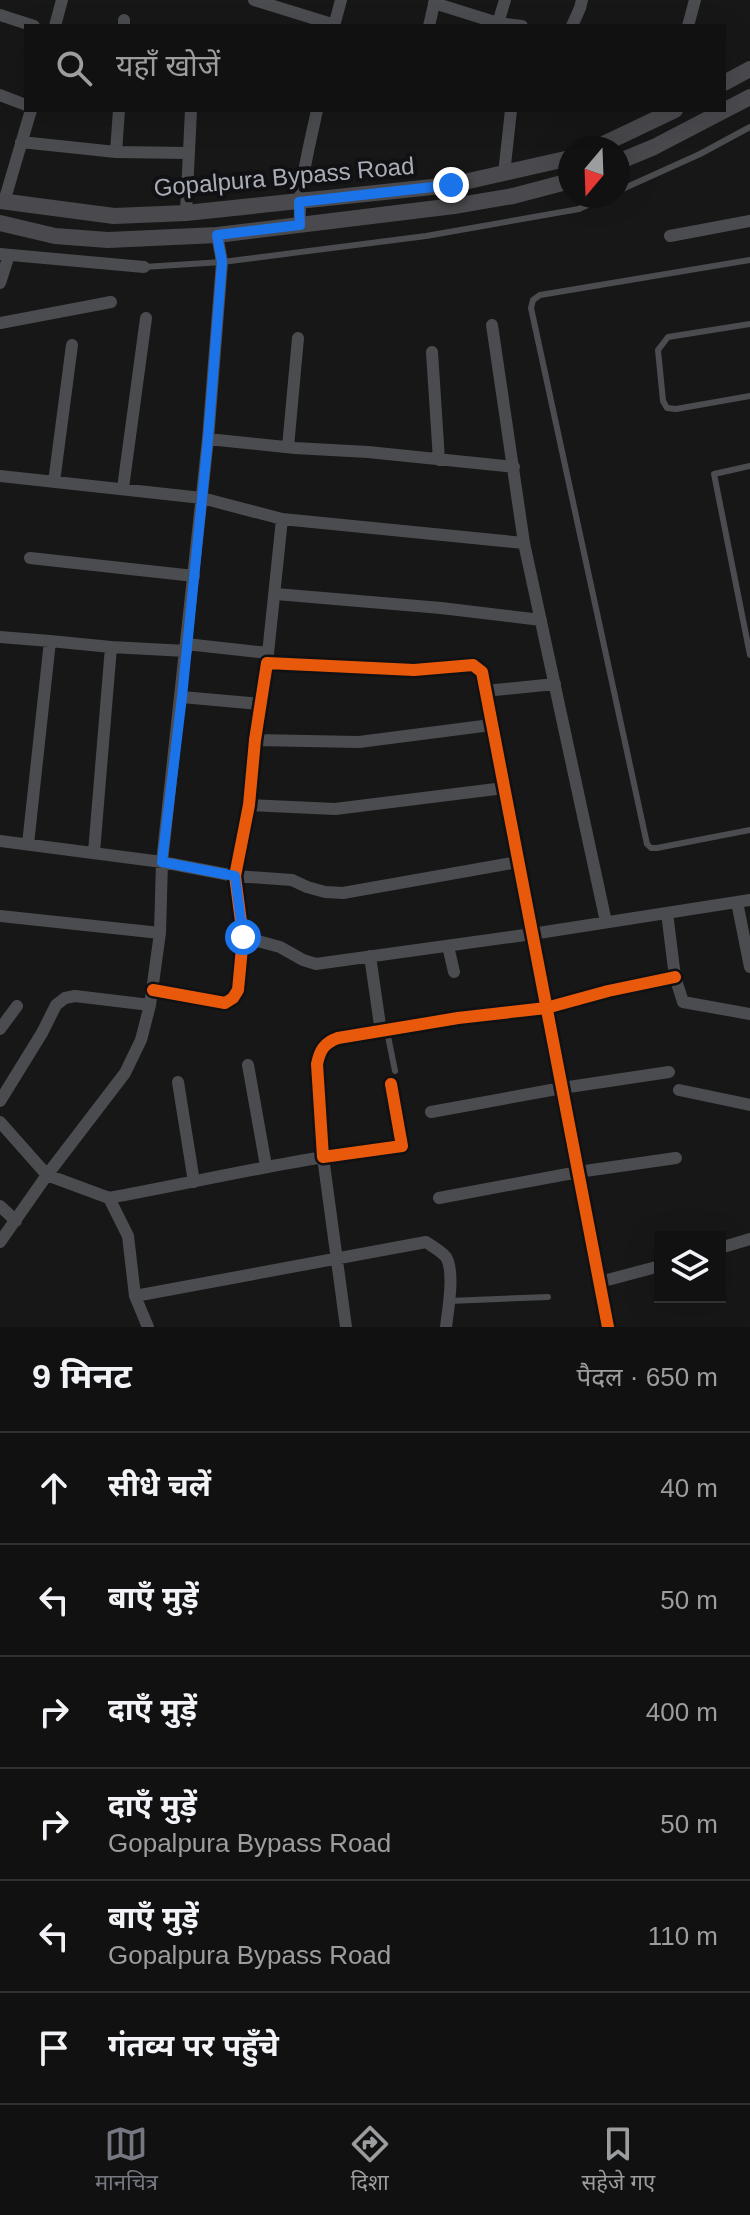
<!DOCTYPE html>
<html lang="hi">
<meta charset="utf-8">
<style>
:root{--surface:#111;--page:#1a1a1a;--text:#f1f3f6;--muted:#9c9d9f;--line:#303131;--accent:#757880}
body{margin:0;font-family:Arial,"Noto Sans Devanagari",sans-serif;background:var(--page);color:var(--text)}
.controls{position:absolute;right:24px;bottom:24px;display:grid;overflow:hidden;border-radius:0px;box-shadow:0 8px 32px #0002}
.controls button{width:72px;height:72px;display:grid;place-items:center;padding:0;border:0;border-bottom:2px solid var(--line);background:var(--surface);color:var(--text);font:40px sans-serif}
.compass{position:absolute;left:558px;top:136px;width:72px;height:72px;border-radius:50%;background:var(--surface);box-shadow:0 8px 32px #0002;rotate:199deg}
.stop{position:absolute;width:24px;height:24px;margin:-18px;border:6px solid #1a73e8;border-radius:50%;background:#fff}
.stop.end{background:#1a73e8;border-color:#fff;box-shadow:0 2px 8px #0008}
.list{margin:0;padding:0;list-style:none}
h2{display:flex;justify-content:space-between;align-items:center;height:104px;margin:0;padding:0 32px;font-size:34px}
h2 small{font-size:26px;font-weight:400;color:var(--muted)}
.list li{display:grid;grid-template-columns:52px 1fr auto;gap:24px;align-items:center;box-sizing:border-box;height:112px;padding:0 32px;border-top:2px solid var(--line)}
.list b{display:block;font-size:30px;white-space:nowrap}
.list p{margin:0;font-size:26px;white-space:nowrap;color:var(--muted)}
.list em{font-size:26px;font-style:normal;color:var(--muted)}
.icon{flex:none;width:44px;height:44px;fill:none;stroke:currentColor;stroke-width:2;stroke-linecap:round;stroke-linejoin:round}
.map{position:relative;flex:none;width:750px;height:1327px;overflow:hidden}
.search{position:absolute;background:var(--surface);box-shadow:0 8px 32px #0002;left:24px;right:24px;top:24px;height:88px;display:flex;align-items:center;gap:20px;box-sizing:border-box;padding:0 28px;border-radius:0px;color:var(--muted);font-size:30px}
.sheet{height:776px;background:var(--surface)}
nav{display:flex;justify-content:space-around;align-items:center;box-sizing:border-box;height:112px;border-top:2px solid var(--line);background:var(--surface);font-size:22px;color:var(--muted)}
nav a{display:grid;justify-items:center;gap:4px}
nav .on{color:var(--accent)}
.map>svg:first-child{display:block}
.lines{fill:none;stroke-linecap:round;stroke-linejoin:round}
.lane{stroke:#4b4c50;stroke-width:6}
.street{stroke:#4b4c50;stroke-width:12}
.secondary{stroke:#4a4a4e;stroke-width:16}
.cycleway-casing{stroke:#111113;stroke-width:17}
.cycleway{stroke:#e8590c;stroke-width:12}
.route{stroke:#1a73e8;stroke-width:10}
.labels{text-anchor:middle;stroke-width:8;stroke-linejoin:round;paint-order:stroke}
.street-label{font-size:24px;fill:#a8adb8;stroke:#111113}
</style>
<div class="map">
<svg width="750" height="1327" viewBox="0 0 750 1327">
<rect width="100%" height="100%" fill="#171717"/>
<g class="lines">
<!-- lane -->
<path class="lane" d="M618,191L700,154L750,127
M750,260L540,295L533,300L531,308L647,844L651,848H657L750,830
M144,267L222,262L426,236L579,209L607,196
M750,324L668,337L658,350L663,401L667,408L676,409L750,396
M750,466L714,474L750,655
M387,1031L395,1071
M449,1301L548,1297"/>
<!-- street -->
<path class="street" d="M254,0L335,25
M434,3L498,23L522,26
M0,15L34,26
M498,23L505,0
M55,26L62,0
M124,26V20
M334,26L341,0
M429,26L435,0
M572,26L580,8L582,0
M688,26L695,0
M0,95L26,105
M21,142L116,152L188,153
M116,152L119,110
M504,174L511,110
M4,202L31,110
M186,213L191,110
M300,225C298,186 309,149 317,110
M670,236L750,221
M0,254L144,267
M0,283L9,255
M0,323L111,302
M492,325L524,543L606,922
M432,352L439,460
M208,439L295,448L368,452L514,467
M288,447L298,338
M0,476L202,498L282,519
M54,482L72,345
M123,488L146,318
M30,558L194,576
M276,594L441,608L541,620
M0,637L50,641
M186,644L268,653
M267,663L282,519L524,543
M485,691L555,684
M182,697L260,704
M255,740L359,742L491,725
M249,805L335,809L504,788
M0,841L162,862L235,876L292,880L307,887L325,892L343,893L518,862
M28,844L50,641L111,647
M94,852L111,647L186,651
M737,902L750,967
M667,913L675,977L683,1002L750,1014
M0,916L160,933
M243,937L280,947L303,960L316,964L532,934L750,900
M448,946L454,972
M370,956L381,1032
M153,990L225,1003L233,998L238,990L243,937L235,876L249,805L255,740L267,663L414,670L473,665L482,672L608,1327
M0,1029L17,1006
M248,1065L266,1166
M178,1082L194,1182
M391,1084L402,1146L323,1157L317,1064C320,1050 324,1043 338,1038L458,1018L546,1008L608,991L675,977
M679,1090L750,1105
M0,1101L42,1033L56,1005L65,998L75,996L150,1005
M431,1112L562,1088L669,1072
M0,1122L47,1175L109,1198L128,1236L135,1296L148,1327
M109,1198C180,1185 251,1169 323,1157L346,1327
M439,1198L578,1172L676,1158
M0,1206L16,1221
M0,1242L47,1175L125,1073L141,1040L150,1005L160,933L162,862L208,439L222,262L217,235
M720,1248L750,1239
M600,1282L660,1266
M135,1296L426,1242C432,1246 441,1251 446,1257C455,1272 448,1310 446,1327"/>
<!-- secondary -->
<path class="secondary" d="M724,83L750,69
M595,148L675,110
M618,162L654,147L750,97
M0,201L114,216L186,213L451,185L570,158
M0,223L55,236L108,240L217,235L454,206L513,196L570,181"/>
<!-- cycleway casing -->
<g class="cycleway-casing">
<path id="cycleway" d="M153,990L225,1003L233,998L238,990L243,937L235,876L249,805L255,740L267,663L414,670L473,665L482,672L608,1327
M391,1084L402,1146L323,1157L317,1064C320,1050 324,1043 338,1038L458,1018L546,1008L608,991L675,977"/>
</g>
<!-- cycleway -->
<use href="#cycleway" class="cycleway"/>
</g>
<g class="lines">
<!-- route -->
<path class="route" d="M243,937L235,876L162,862L182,697L208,439L222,262L217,235L300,225L299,202L451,185"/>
</g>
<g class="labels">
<!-- street labels -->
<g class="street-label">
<text transform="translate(284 177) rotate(-5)" y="8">Gopalpura Bypass Road</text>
</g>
</g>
</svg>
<div class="controls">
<button><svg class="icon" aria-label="layers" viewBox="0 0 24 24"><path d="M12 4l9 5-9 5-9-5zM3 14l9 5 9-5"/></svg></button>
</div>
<svg class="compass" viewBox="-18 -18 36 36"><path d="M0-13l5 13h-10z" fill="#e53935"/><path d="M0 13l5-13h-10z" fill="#9c9d9f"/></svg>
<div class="stop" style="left:243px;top:937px"></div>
<div class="stop end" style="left:451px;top:185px"></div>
<div class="search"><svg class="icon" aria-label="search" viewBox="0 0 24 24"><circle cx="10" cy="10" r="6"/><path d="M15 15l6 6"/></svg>यहाँ खोजें</div>
</div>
<section class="sheet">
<h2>9 मिनट<small>पैदल · 650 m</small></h2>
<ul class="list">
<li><svg class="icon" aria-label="ahead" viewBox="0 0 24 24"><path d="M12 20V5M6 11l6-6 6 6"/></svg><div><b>सीधे चलें</b></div><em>40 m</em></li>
<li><svg class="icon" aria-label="left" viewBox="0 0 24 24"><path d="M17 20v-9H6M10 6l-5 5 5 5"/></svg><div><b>बाएँ मुड़ें</b></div><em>50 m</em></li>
<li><svg class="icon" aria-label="right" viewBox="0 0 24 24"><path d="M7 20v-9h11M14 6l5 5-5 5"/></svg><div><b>दाएँ मुड़ें</b></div><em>400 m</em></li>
<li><svg class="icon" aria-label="right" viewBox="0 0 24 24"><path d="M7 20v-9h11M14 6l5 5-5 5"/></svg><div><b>दाएँ मुड़ें</b><p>Gopalpura Bypass Road</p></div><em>50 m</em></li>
<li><svg class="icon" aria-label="left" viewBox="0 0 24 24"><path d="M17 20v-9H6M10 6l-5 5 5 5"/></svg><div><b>बाएँ मुड़ें</b><p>Gopalpura Bypass Road</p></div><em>110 m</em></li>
<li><svg class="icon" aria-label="arrive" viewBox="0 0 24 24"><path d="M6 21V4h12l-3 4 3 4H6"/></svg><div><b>गंतव्य पर पहुँचे</b></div></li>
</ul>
</section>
<nav>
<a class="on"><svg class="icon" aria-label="map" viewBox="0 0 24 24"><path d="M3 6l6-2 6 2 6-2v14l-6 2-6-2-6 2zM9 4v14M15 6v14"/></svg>मानचित्र</a>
<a><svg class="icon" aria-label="directions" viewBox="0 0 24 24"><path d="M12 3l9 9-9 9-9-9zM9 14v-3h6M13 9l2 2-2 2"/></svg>दिशा</a>
<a><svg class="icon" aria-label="saved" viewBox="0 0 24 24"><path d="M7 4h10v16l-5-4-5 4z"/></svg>सहेजे गए</a>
</nav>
